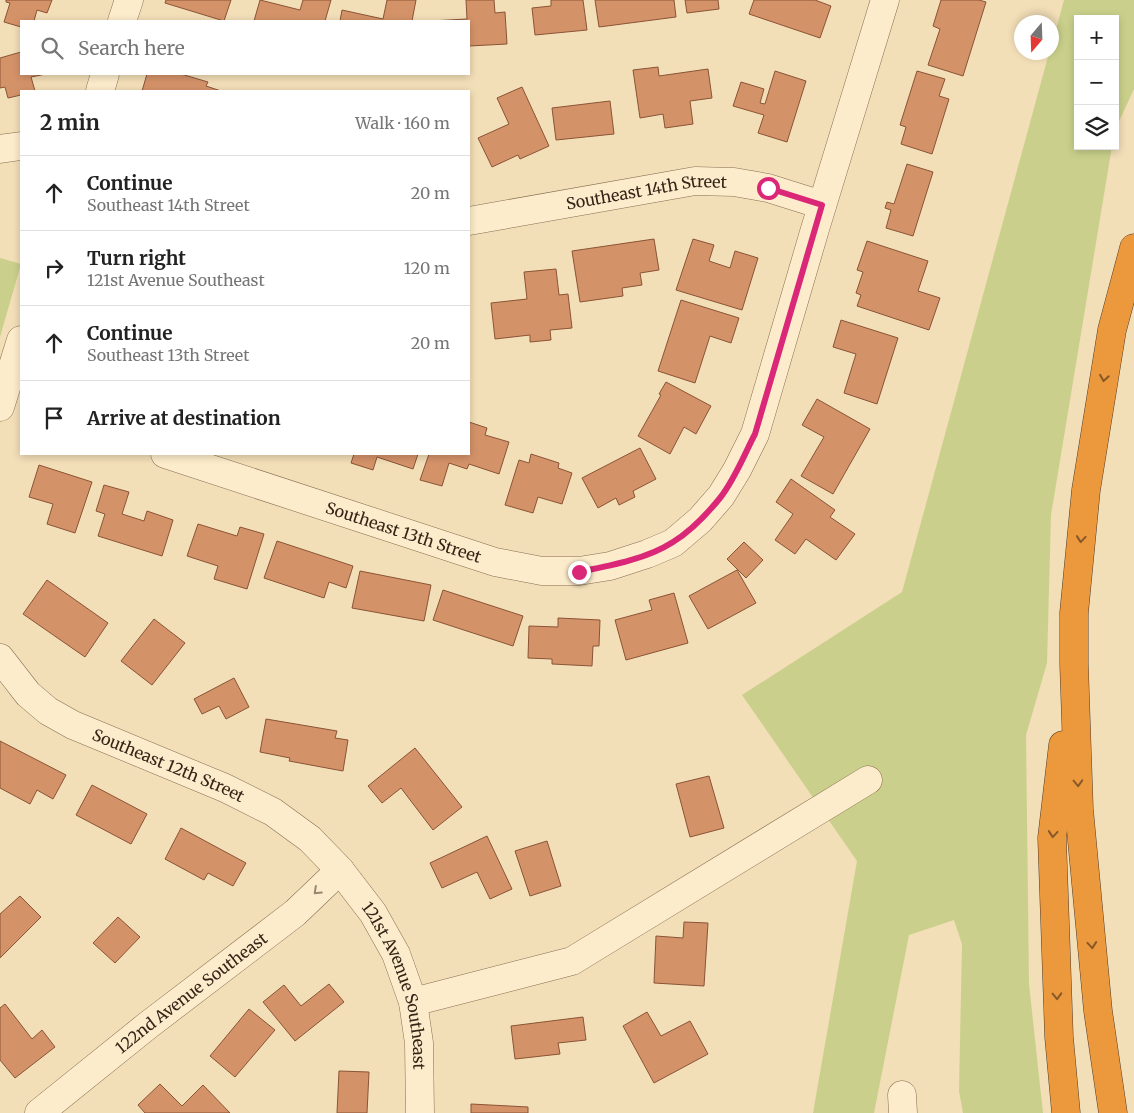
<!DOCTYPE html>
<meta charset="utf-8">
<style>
:root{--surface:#fff;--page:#f2f2f2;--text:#222;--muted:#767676;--line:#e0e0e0}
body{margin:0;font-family:Merriweather,serif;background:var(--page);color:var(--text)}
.controls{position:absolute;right:15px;top:15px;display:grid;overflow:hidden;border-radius:0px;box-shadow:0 2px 8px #0003}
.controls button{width:45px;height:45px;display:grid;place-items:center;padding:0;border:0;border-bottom:1px solid var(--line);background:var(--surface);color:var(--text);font:25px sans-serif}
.compass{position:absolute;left:1014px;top:15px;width:45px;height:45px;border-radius:50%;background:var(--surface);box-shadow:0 2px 8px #0003;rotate:199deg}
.stop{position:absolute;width:15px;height:15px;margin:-11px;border:4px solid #db2777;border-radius:50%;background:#fff}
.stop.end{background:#db2777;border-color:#fff;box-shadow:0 1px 5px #0008}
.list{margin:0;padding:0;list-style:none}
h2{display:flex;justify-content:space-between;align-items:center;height:65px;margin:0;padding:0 20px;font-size:21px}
h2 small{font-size:16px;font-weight:400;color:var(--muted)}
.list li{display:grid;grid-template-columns:32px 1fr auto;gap:15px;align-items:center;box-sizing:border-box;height:75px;padding:0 20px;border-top:1px solid var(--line)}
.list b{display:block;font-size:19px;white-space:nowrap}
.list p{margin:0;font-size:16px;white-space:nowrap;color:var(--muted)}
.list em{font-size:16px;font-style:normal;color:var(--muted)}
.icon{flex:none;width:28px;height:28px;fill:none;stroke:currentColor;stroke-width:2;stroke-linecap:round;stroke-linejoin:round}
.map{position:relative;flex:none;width:1134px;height:1113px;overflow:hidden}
.search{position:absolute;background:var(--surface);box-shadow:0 2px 8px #0003;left:20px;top:20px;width:450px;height:55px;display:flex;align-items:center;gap:12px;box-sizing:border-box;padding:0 18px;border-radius:0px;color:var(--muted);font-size:19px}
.panel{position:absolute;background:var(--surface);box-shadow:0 2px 8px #0003;left:20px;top:90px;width:450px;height:365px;border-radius:0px}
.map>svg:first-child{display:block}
.green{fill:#cad08b}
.building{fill:#d49269;stroke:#8a5435}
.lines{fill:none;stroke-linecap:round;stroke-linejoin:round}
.minor-casing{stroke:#886d51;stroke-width:29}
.highway-casing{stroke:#553b27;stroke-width:29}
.minor{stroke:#fceccb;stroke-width:28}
.highway{stroke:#ec993d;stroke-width:28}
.oneway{stroke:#875929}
.oneway2{stroke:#988872}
.route{stroke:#db2777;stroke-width:6}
.labels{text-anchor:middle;stroke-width:4;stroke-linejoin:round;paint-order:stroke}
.street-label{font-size:16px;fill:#352518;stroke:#f8e9c7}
</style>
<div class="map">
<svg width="1134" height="1113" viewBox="0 0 1134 1113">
<rect width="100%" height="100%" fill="#f2deb7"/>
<!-- green -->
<path class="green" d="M1064,0H1134V89L1115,130V19H1078V146H1112L1051,515L1047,663L1026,735L1029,984L1043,1113H963L959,1091L962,944L954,920L909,935L874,1113H813L857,861L742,695L902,592L1049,53L1052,52V45Z
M0,258L21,264L0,337Z"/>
<!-- building -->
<path class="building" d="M6,0H52L47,13L37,10L34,21H21V27L4,22L10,3L6,2Z
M166,0H231L224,21L165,3Z
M260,0L300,10L303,0H331L325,21H254Z
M387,0H416L412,21H340L342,10L383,19Z
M466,0H494L495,13L505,12L507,44L469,46V21H430L467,19Z
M551,0H583L587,30L535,35L532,8L551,6Z
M595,0H674L676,17L599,27Z
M685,0H718L719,9L687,13Z
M754,0H815L831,6L820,38L749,14Z
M941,0H979L986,2L963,76L928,65L940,29L933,26Z
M21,52V74H46L31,77L35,91H21V95L8,98L5,87L0,88V58Z
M658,67L659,76L708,69L712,98L690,101L693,124L665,128L663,114L640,118L633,70Z
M775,71L806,81L787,142L758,133L764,115L733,106L741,82L764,89L760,103L765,104Z
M917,71L945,79L939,96L949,99L932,154L901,144L906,127L900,125Z
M147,74H181L208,82L206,86L221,91H142Z
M522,87L549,146L520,159L518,155L492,167L478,138L509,124L497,98Z
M610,101L614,134L556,140L552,108Z
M907,164L933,172L913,236L886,228L891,210L885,208L887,202L894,204Z
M654,239L659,270L640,273L642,285L622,288L623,296L580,302L572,251Z
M693,239L714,245L709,261L730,268L735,251L758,258L742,310L676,290Z
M867,241L928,261L918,291L940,298L929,330L857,306L861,295L856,293L863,272L857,270Z
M556,269L559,295L568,294L572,328L550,330L551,340L530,342V335L495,339L491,303L527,299L524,272Z
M681,300L739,318L731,343L710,336L695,383L658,371Z
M841,320L898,338L877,404L844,393L856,354L833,347Z
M666,382L711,406L696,434L684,427L670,454L638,436L661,395L659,394Z
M817,399L870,429L833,494L801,476L824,437L802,425Z
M469,422L487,428L485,435L509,442L499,474L469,464L467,469L449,463L442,486L420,480L429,454H469Z
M640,448L656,479L633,491L635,497L619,505L616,498L598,508L582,478Z
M354,454H418L413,469L377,457L373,470L351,463Z
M531,454L559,463L558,468L572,473L562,504L538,497L533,513L505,505L519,460L529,463Z
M39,465L92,482L75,533L47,524L53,504L29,497Z
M791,479L835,510L830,517L855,534L836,560L806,539L795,554L775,540L793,514L776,502Z
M104,485L129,492L122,514L144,521L147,511L173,520L162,556L98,536L105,514L96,511Z
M198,524L237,536L240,527L264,534L247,589L214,579L218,566L187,556Z
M277,541L353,566L346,588L329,582L324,598L264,578Z
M744,542L763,560L746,578L727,559Z
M737,570L756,603L708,629L689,596Z
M360,571L431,585L424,621L352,608Z
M47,580L108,623L85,657L23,614Z
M443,590L523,616L513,646L433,620Z
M674,593L688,643L626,660L615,620L652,610L649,600Z
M558,618L600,620L599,646H593L592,666L552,664V659L528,658L529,626L558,627Z
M154,619L185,643L152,685L121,661Z
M234,678L249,707L226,719L219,706L202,714L194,699Z
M266,719L337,731L335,738L348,740L343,771L289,761L290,758L260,752Z
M0,741L66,775L53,799L37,790L30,804L0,788Z
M415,748L462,807L433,830L401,788L382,803L368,786Z
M709,776L724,828L690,837L676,784Z
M92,785L147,814L131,844L76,815Z
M181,828L246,863L233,886L208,873L204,880L165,859Z
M487,836L512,889L490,899L477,872L442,888L430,863Z
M547,841L561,886L530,896L515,851Z
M20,896L41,917L0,958V914Z
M118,917L140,937L115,963L93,943Z
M684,922L708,923L704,986L654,983L656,936L683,938Z
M329,984L344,1002L295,1041L263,1002L284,985L301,1006Z
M5,1004L32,1039L42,1030L55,1047L15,1078L0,1060V1008Z
M249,1009L275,1030L235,1077L210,1056Z
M647,1012L661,1036L690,1021L708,1054L654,1083L623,1026Z
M583,1017L586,1040L558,1043L560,1054L515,1059L511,1026Z
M339,1071L369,1072L367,1113H337Z
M160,1084L182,1106L203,1085L230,1113H145L138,1105Z
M471,1104L528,1107V1113H471Z"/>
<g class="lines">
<!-- minor casing -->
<g class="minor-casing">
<g id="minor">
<path d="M122,21L129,0"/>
<path d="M100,91L105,74"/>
<path d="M0,149L21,146"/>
<path id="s1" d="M469,221L695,181L734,182L768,188L822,205"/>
<path d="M0,407L21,340"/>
<path id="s2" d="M165,454L495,562L542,571H579L610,566L647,554L673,543L700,520L721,496L737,470L755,434L815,229L885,0"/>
<path id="s3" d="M0,658L28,694L48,711L73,725L225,788L273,812L310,839L340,870L373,913L396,954L413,1002L419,1043L420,1113"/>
<path d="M413,1002L572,961L868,780"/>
<path d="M902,1095L903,1113"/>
<path id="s4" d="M39,1113L147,1026L295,913L340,870"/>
</g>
</g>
<!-- highway casing -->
<g class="highway-casing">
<path id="highway" d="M1063,745L1052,838L1059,1037L1066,1113
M1113,1113L1098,1011L1079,809L1074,664V613L1086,490L1112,330L1134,248"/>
</g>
<!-- minor -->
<use href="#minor" class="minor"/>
<!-- highway -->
<use href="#highway" class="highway"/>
</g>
<!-- one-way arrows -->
<defs><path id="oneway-chevron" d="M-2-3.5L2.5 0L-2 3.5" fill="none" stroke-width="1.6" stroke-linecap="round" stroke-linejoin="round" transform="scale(1.25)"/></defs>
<g class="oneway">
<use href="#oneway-chevron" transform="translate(1104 378) rotate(99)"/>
<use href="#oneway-chevron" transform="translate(1081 539) rotate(95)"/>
<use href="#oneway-chevron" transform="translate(1078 783) rotate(88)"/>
<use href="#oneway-chevron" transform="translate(1053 834) rotate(95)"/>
<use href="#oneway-chevron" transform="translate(1092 945) rotate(85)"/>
<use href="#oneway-chevron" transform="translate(1057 996) rotate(88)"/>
</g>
<use class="oneway2" href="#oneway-chevron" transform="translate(317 891) rotate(137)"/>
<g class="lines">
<!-- route -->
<path class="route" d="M579,572C609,566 647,559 673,542C691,531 707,514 720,498C735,479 744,455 755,434L822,205L768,188"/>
</g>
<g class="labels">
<!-- street labels -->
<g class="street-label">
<text dy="6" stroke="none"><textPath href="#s1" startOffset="180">Southeast 14th Street</textPath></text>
<text dy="6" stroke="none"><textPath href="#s2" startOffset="251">Southeast 13th Street</textPath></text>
<text dy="6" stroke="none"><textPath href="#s3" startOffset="204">Southeast 12th Street</textPath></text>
<text dy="6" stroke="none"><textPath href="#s3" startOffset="539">121st Avenue Southeast</textPath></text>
<text dy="6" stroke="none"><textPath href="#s4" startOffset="194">122nd Avenue Southeast</textPath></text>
</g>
</g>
</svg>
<div class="controls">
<button>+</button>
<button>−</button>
<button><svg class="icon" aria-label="layers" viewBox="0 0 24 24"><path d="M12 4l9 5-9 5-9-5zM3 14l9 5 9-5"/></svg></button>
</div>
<svg class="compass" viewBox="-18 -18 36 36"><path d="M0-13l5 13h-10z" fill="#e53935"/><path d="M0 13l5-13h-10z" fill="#767676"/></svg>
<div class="stop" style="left:768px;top:188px"></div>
<div class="stop end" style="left:579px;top:572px"></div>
<div class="search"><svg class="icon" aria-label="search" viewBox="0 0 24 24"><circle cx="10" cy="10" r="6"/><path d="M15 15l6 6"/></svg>Search here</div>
<section class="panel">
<h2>2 min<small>Walk · 160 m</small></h2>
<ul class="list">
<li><svg class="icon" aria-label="ahead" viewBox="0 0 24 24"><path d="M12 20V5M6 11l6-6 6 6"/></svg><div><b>Continue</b><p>Southeast 14th Street</p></div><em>20 m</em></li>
<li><svg class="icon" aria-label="right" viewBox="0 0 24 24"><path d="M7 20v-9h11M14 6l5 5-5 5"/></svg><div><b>Turn right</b><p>121st Avenue Southeast</p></div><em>120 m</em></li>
<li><svg class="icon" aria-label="ahead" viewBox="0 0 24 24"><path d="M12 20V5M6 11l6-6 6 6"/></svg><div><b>Continue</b><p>Southeast 13th Street</p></div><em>20 m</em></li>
<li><svg class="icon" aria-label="arrive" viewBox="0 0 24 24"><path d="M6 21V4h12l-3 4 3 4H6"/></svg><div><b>Arrive at destination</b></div></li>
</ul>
</section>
</div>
